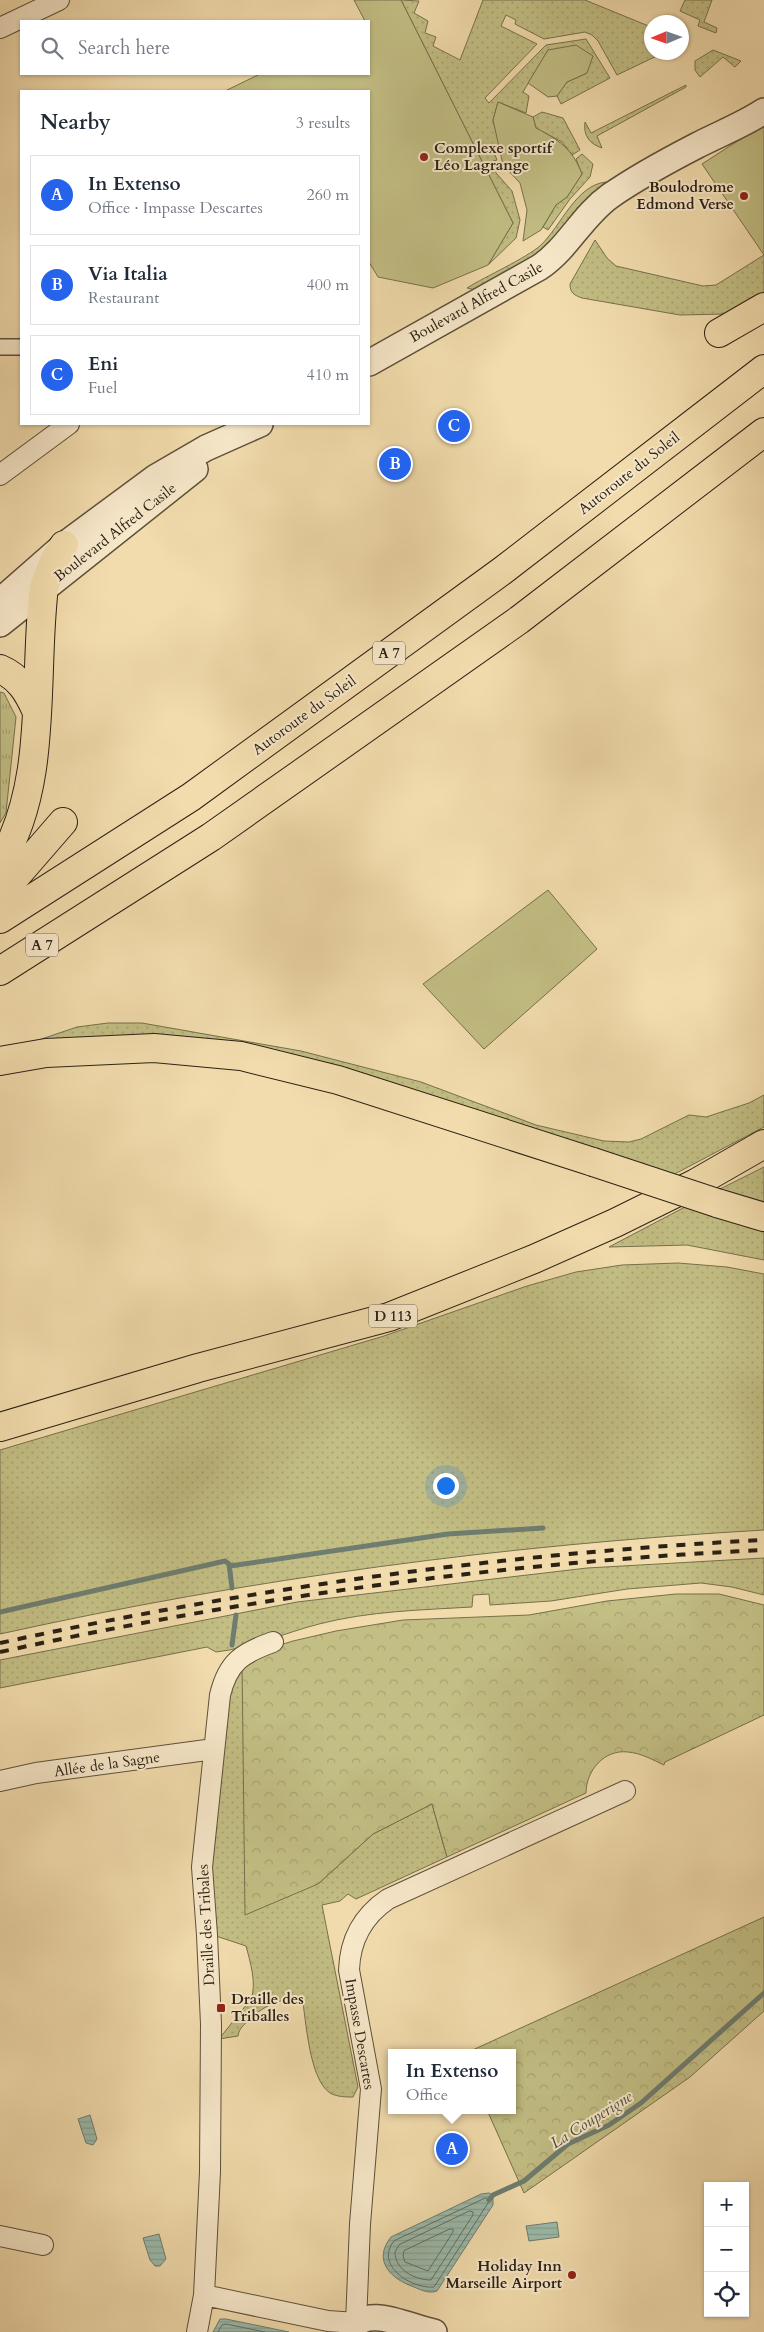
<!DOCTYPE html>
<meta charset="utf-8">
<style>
:root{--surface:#fff;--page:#f6f6f7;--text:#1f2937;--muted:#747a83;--line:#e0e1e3;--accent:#2563eb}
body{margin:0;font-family:Cardo,serif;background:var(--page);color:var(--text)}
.controls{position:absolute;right:15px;bottom:15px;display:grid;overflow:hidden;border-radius:0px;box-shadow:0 1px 4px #0004}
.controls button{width:45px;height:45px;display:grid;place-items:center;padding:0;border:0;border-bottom:1px solid var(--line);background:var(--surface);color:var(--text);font:25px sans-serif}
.compass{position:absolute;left:644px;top:15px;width:45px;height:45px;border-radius:50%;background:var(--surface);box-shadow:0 1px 4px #0004;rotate:268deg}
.you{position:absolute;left:445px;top:1485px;width:18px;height:18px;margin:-12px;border:4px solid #fff;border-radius:50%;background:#1a73e8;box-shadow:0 0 0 8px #1a73e833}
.badge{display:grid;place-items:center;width:32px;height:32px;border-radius:50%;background:var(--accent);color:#fff;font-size:16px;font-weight:700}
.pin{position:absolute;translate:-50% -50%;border:2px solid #fff;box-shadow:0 1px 5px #0006}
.popup{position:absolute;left:388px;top:2049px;width:128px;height:65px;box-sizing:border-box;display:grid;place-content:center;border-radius:0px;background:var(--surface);filter:drop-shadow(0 1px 4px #0005);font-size:16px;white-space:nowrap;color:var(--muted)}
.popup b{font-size:19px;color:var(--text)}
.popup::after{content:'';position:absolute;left:50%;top:100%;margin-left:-10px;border:10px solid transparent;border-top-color:var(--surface)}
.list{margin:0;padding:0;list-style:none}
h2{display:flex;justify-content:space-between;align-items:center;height:65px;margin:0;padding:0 20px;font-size:21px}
h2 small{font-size:16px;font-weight:400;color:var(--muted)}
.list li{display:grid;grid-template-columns:32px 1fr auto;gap:15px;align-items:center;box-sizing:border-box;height:80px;margin:0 10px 10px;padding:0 10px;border:1px solid var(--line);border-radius:0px}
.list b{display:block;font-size:19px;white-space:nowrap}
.list p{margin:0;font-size:16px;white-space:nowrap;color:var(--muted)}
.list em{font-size:16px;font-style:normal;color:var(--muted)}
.icon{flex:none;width:28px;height:28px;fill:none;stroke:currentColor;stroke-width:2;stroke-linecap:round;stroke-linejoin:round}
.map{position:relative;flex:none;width:764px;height:2332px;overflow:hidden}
.search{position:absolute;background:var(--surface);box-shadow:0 1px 4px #0004;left:20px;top:20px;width:350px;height:55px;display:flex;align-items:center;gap:12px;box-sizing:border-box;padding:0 18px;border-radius:0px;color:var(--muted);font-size:19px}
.panel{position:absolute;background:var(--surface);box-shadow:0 1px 4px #0004;left:20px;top:90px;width:350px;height:335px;border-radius:0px}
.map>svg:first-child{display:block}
.grass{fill:url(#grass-dots);stroke:#76704c}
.forest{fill:url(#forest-crowns);stroke:#76704c}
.park{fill:url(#park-tufts);stroke:#76704c}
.pitch{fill:#c2be84;stroke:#76704c}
.water{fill:url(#water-rules);stroke:#6e7d70}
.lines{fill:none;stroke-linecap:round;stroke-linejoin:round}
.shore{stroke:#636e60;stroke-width:1}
.stream{stroke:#6e7d70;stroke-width:5}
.pedestrian-casing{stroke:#5d503b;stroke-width:18}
.minor-casing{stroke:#5d503b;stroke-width:22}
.tertiary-casing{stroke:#5d503b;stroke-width:28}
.primary-casing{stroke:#2b2115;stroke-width:30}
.motorway-casing{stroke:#2b2115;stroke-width:30}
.pedestrian{stroke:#f7e8ca;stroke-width:15}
.minor{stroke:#f7e8ca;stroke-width:20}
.tertiary{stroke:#f7e8ca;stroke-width:25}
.primary{stroke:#f2dcad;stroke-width:28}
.motorway{stroke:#f2dcad;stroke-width:28}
.rail{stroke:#2b2115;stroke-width:4;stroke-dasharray:9 9;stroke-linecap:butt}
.motorway-bridge-casing{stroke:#2b2115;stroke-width:30;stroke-linecap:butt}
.motorway-bridge{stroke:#f2dcad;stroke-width:28}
.poi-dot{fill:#8f2418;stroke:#f7e8ca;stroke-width:2}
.labels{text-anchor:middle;stroke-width:4;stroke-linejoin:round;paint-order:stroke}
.shield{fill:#f7e8ca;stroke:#685d4b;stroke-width:1}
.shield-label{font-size:14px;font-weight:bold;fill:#2b2115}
.poi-label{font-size:15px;font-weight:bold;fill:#2b2115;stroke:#f7e8ca;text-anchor:start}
.street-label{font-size:15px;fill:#2b2115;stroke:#f7e8ca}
.water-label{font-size:16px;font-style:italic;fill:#4d4f42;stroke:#f7e8ca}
</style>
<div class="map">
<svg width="764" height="2332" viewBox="0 0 764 2332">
<defs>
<pattern id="grass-dots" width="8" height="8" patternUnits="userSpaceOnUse" patternTransform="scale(1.25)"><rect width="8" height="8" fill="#c2be84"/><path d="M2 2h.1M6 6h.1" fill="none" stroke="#a7a371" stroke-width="1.8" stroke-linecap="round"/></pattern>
<pattern id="forest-crowns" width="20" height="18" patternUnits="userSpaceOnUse" patternTransform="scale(1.25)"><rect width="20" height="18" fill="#c2be84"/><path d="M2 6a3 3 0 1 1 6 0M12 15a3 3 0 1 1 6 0" fill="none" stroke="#a7a371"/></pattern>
<pattern id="park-tufts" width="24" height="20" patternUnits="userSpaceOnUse" patternTransform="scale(1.25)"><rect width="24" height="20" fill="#c2be84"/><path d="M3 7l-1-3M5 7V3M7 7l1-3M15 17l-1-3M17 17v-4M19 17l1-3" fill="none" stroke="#a7a371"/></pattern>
<pattern id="water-rules" width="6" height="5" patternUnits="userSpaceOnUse" patternTransform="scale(1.25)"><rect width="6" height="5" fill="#9bbbac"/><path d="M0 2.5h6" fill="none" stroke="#86a093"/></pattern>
</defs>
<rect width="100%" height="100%" fill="#f2dcad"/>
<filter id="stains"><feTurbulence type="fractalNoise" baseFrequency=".004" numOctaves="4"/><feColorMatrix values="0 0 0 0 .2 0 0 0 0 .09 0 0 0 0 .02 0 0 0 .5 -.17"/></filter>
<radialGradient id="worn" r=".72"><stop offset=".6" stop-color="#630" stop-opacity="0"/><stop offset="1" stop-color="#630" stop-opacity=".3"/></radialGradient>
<!-- grass -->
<path class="grass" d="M401,0L419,1L414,13L428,21L425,33L436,37L433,46L460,60L483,0H585L651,27L652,52L663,53L617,75L598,41L592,35L585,32L544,39L515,24L516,20L506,15L501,26L537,44L485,98L489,103L546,45L586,39L610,78L561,104L557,96L567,82L587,73L548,50L523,92L529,96L526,113L498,102L493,120L500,148L493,150L497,160L493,161L496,173L512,191L520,220L516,238L488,265L513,223Z
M685,0H712L704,22L717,28L716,33L698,26L700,20L680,11Z
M713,50L741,61L735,67L723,57L700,77L695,70V61Z
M686,85V87L597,136L602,148C590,144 583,136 585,122L591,133Z
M542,112L563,118L580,150L572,155L562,142L536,128L533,117Z
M582,154L593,164L590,177L570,199L548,230L543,227L556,205L567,197L582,174L576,159Z
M606,182L587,198L558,236L537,257L476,290L467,288C486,276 525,259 541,245C561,226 576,185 606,182Z
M595,240L607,258L616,266L703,286L716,285L764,255V295L726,314L680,315L582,298C574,295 570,293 570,284Z
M108,1023H142L301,1051L421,1082L536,1125L604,1141L629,1142L641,1139L689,1115L706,1117L749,1103L764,1095V1127L667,1178L328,1071L0,1053L77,1027Z
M764,1167V1211L712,1193Z
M685,1207L764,1229V1260L687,1245L609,1247Z
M678,1263L727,1267L764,1274V1530C505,1545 253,1578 0,1634V1450L384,1336L527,1286L576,1272L622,1265Z
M764,1558V1595L732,1587L701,1583L627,1589L551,1601L490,1605L489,1594L473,1595L472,1607C422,1610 369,1611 319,1624C284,1633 252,1648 216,1652L207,1647L0,1688V1660L297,1602L587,1568Z
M242,1661L318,1884L373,1834L432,1804L447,1857L356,1899L348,1894L340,1901L322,1905L358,2087L353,2097C346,2097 337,2097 330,2093C309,2079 306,2020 302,1996C280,2000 265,2004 249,2020C244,2025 239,2028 238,2036L219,2039L251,1999C257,1984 250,1961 246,1946L216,1936L210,1883L224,1706Z"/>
<!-- forest -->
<path class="forest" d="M676,1594H719L764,1605V1715L665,1762L664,1765C653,1760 641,1753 628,1752C604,1749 586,1771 586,1793L447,1857L432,1804L373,1834L318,1884L245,1915L242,1661L267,1649L293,1641L336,1631L403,1620L529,1615L607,1601Z
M764,1917V2011L690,2077L524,2193L487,2110H512V2053H466Z"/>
<!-- park -->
<path class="park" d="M0,692L4,693L16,717L6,813L0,823Z"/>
<!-- pitch -->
<path class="pitch" d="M354,0H401L513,223L488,265L433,288L378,277L369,262V91H225L260,74H369V21H365Z
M576,45L593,56L587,73L567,82L557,96L548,97L528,83L548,50Z
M498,102L533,117L536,128C560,141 572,148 582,174L567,197L556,205L541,230L523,241L527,210L520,183L503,165L493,120Z
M764,124V255L702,164Z
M548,890L597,949L484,1049L423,984Z"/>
<!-- water -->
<path class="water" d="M90,2115L97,2139L93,2145L86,2143L78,2119Z
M489,2193L493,2195V2205L437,2291C429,2294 421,2290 414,2287C391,2279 372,2261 391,2237L481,2194Z
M557,2222L559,2237L529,2241L526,2226Z
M159,2234L166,2259L160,2266H155L150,2260L143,2238Z
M220,2319H226L289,2332H213Z"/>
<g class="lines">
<!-- shore -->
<path class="shore" d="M486,2198L489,2200L488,2203L434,2287C411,2289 374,2265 394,2241Z
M470,2211L473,2212V2215L431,2280C415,2280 395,2270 395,2252L399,2245Z
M450,2229H453V2232L428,2271L405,2262L403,2256L404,2251Z
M218,2332L222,2325L226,2324L265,2332"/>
<!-- stream -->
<path class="stream" d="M230,1566L448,1534L543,1528
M0,1612L225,1561L229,1564L232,1588
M232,1645L236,1615
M489,2200L493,2195L524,2181L568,2144L609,2125L641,2103L764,1993"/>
<!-- pedestrian casing -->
<g class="pedestrian-casing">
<path id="pedestrian" d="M0,347H21"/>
</g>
<!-- minor casing -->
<g class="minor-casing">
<path id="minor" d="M0,28L59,0
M0,475L69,424
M0,1781L36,1773L214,1749
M0,2236L43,2245
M204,2295L328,2321L356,2323L360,2224L371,2089L349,1970C350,1939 363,1916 388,1899L625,1791
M197,2332L204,2295L210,2172L211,2024L207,1935L202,1867L220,1695C228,1662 242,1653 273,1642"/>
</g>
<!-- tertiary casing -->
<g class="tertiary-casing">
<path id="tertiary" d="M369,363L540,267C568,248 582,216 610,196C636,178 667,161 696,146C719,134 743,125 764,111
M0,601L64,545L156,477L206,448L260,424
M0,624L195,469
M352,2332C362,2302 411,2328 434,2332"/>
</g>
<!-- primary casing -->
<g class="primary-casing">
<path id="primary" d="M0,1427L198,1368L389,1317L534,1259L615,1223L696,1183L764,1144"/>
</g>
<!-- motorway casing -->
<g class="motorway-casing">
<path id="motorway" d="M719,333L764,307
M0,669C19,677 28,692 36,710
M0,863C49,784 33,676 44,587L54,561L64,545
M0,891L17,875L63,822
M0,919L191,797L502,571L764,369
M0,971L211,837L519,620L764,432
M0,1061L46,1053L154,1048L241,1056L338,1080L593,1162
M717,1203L764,1217"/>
</g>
<!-- pedestrian -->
<use href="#pedestrian" class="pedestrian"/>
<!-- minor -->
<use href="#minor" class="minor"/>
<!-- tertiary -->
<use href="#tertiary" class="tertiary"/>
<!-- primary -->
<use href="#primary" class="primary"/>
<!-- motorway -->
<use href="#motorway" class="motorway"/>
<!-- rail -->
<path class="rail" d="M0,1643C252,1588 507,1553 764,1540
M0,1652C251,1597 507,1562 764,1550"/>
<!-- motorway-bridge casing -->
<g class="motorway-bridge-casing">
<path id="motorway-bridge" d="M593,1162L717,1203"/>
</g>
<!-- motorway-bridge -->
<use href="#motorway-bridge" class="motorway-bridge"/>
</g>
<!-- markers -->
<g class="poi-dot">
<circle cx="424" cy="157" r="5"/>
<circle cx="744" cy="196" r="5"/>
<rect x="216" y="2003" width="10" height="10" rx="2.5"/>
<circle cx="572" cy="2275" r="5"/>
</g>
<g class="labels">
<!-- shield labels -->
<g class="shield">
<rect x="373" y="641.5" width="32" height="23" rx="4"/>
<rect x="26" y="933.5" width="32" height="23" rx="4"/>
<rect x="369" y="1304.5" width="48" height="23" rx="4"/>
</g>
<g class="shield-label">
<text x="389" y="658">A 7</text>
<text x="42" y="950">A 7</text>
<text x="393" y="1321">D 113</text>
</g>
<!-- poi labels -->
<g class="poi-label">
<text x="434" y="153">Complexe sportif<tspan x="434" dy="17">Léo Lagrange</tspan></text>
<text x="734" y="192" text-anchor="end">Boulodrome<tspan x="734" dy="17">Edmond Verse</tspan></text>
<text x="231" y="2004">Draille des<tspan x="231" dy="17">Triballes</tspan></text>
<text x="562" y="2271" text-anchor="end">Holiday Inn<tspan x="562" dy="17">Marseille Airport</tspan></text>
</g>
<!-- street labels -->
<g class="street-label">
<text transform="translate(476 302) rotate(-29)" y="5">Boulevard Alfred Casile</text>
<text transform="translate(629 473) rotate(-38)" y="5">Autoroute du Soleil</text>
<text transform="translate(115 532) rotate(-38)" y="5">Boulevard Alfred Casile</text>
<text transform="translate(304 715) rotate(-36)" y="5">Autoroute du Soleil</text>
<text transform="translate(107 1764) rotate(-8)" y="5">Allée de la Sagne</text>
<text transform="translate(206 1925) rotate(-93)" y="5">Draille des Tribales</text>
<text transform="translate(360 2034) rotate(80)" y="5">Impasse Descartes</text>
</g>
<!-- water labels -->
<g class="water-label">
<text transform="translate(591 2119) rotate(-32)" y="6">La Couperigne</text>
</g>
</g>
<rect width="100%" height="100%" filter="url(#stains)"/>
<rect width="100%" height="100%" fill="url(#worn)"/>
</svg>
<div class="controls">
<button>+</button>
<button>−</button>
<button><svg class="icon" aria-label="locate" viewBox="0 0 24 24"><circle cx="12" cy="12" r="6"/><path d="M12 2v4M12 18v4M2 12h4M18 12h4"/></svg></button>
</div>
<svg class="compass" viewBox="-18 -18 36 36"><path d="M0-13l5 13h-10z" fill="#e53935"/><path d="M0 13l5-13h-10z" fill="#747a83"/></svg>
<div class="you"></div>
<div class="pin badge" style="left:452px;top:2149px">A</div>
<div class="popup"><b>In Extenso</b>Office</div>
<div class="pin badge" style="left:395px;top:464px">B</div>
<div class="pin badge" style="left:454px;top:426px">C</div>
<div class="search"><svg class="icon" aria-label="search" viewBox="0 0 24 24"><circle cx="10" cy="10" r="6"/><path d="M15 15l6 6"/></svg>Search here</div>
<section class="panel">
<h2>Nearby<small>3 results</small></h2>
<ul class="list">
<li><span class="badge">A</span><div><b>In Extenso</b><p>Office · Impasse Descartes</p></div><em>260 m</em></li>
<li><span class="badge">B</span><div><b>Via Italia</b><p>Restaurant</p></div><em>400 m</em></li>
<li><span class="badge">C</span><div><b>Eni</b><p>Fuel</p></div><em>410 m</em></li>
</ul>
</section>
</div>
